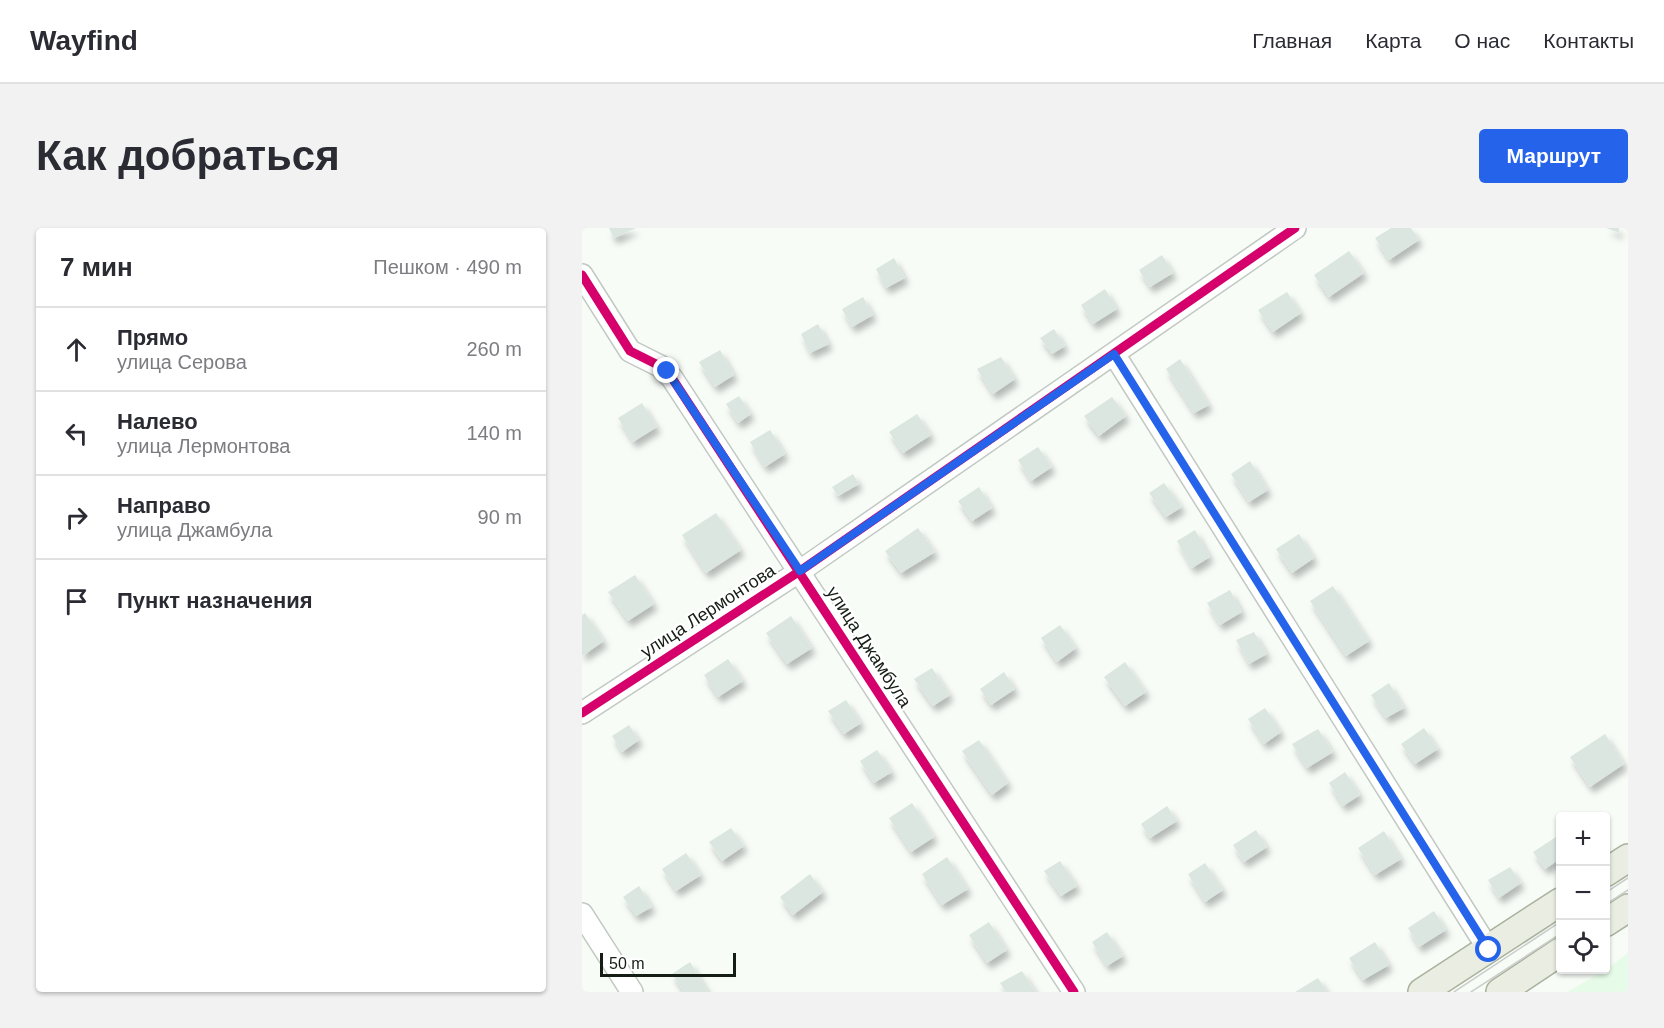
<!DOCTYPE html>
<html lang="ru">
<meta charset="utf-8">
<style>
:root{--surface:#fff;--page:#f2f2f3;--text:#2b2b33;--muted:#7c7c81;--line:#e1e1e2;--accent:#2563eb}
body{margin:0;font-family:Helvetica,sans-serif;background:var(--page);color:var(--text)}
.controls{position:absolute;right:18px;bottom:18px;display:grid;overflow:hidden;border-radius:6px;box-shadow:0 2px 4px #0004}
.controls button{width:54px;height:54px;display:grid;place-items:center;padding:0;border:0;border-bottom:2px solid var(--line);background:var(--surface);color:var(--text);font:30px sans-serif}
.scale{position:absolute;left:18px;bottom:15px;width:136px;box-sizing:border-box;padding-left:6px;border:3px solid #141e14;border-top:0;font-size:16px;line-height:21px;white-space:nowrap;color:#141e14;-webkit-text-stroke:4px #fff;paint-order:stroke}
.stop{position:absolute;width:18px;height:18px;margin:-14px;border:4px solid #2563eb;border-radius:50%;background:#fff}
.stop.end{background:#2563eb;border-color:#fff;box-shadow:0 2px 6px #0008}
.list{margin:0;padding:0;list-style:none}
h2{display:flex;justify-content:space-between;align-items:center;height:78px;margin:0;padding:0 24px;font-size:26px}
h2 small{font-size:20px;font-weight:400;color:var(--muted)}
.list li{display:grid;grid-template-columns:39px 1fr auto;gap:18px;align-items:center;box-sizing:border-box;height:84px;padding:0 24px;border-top:2px solid var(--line)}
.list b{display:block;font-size:22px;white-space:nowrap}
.list p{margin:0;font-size:20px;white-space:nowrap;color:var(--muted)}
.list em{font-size:20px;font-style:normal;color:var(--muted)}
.icon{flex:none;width:33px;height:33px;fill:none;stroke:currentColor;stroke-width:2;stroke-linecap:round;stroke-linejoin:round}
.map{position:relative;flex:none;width:1046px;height:764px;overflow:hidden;border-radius:6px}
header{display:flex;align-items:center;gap:36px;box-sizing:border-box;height:84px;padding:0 30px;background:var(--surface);border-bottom:2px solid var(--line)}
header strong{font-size:28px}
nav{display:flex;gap:33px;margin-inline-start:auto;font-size:21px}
.intro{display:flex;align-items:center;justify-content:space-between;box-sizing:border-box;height:144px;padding:0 36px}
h1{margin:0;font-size:42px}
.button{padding:15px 27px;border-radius:6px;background:var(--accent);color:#fff;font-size:21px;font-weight:700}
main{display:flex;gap:36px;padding:0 36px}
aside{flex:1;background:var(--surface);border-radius:6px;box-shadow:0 2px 4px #0004}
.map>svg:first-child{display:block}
.built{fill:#e7fce8}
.building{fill:#dce6e0;filter:url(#shadow)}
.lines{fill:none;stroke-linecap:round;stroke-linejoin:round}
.minor-casing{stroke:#c2c9c2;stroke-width:24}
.major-casing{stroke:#a9b29d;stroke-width:30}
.minor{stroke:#fefffe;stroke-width:21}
.major{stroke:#e9ede2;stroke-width:27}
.tram{stroke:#cccecc;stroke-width:1.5}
.cycleway-casing{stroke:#fff;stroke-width:13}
.cycleway{stroke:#d6006c;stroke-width:9}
.route{stroke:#2563eb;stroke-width:8}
.labels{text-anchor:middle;stroke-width:4.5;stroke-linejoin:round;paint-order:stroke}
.street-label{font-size:18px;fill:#141e14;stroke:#fff}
</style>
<header>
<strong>Wayfind</strong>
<nav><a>Главная</a><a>Карта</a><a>О нас</a><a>Контакты</a></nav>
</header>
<div class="intro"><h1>Как добраться</h1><a class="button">Маршрут</a></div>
<main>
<aside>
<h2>7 мин<small>Пешком · 490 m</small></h2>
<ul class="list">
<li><svg class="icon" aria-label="ahead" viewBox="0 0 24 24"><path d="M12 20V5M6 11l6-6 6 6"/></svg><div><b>Прямо</b><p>улица Серова</p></div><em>260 m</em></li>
<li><svg class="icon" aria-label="left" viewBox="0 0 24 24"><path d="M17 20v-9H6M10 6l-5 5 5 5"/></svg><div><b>Налево</b><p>улица Лермонтова</p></div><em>140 m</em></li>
<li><svg class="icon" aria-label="right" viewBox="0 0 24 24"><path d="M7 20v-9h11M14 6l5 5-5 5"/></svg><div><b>Направо</b><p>улица Джамбула</p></div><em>90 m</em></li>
<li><svg class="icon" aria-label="arrive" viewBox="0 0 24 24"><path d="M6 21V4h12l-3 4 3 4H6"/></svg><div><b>Пункт назначения</b></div></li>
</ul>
</aside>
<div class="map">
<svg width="1046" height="764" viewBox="0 0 1046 764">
<defs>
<filter id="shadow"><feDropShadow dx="3.5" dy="6" stdDeviation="3" flood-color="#0004"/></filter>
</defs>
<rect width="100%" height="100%" fill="#f7fcf7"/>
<!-- built -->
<path class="built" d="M1046,725V764H985L1023,742Z"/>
<!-- building -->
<path class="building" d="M27,0H54L32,10Z
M809,0H829L837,12L807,32L793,10Z
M1024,0H1037V5Z
M767,23L782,45L747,69L732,47Z
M580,27L591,45L568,59L557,42Z
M312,30L323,50L304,60L294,41Z
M523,61L535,81L511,96L499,77Z
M705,64L719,85L691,104L676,82Z
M281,69L291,87L270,99L260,81Z
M236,96L247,116L228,125L219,106Z
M472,101L483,118L470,126L458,110Z
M138,122L152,147L133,159L117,134Z
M419,129L433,151L411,166L395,141Z
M598,131L627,177L612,185L584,141Z
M157,168L169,186L156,195L144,176Z
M530,169L544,188L517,208L502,188Z
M60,175L75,199L51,214L36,190Z
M335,186L349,207L321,225L307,204Z
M188,202L203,226L183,239L168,214Z
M456,219L470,239L449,253L436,232Z
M668,233L686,262L667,274L649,246Z
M271,246L277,256L256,268L250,259Z
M582,255L600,279L584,289L567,265Z
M397,259L410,280L390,293L376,273Z
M134,285L159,322L124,345L100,307Z
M336,300L353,324L319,345L303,323Z
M613,302L628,329L610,340L595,313Z
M717,306L732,330L710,345L694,321Z
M53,347L72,376L46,393L26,364Z
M751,358L787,413L764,428L728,373Z
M648,362L660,384L638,397L625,375Z
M3,385L22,413L0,428V387Z
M209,388L230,420L205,436L184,405Z
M478,397L494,420L475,434L459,410Z
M672,404L685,426L667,436L654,412Z
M146,431L161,453L136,469L122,447Z
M543,434L564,464L543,478L522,449Z
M350,440L368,467L351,478L332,451Z
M422,444L433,461L409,477L398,461Z
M807,455L822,480L804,490L789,467Z
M264,472L279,495L262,506L246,483Z
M683,480L699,504L682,516L666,491Z
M47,497L57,512L40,524L30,508Z
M842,500L856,521L833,536L819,516Z
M736,501L751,524L725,540L710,516Z
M1023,506L1042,536L1008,559L988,529Z
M397,512L426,555L410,567L380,523Z
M295,522L310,544L292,555L278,533Z
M763,544L778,567L761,578L747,555Z
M330,575L352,609L329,624L307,590Z
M585,578L595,593L568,610L559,596Z
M149,600L162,618L140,633L127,614Z
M674,602L685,619L662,634L651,617Z
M802,603L819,631L793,647L776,620Z
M974,609L978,616V631L963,641L951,624Z
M104,625L119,647L94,663L80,641Z
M365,629L386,661L360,677L340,646Z
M478,633L495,658L479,668L462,643Z
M623,635L641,662L623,674L606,646Z
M928,639L939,655L917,670L906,652Z
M228,646L241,664L211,687L198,669Z
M57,658L70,679L54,688L41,669Z
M852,683L864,702L837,719L826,700Z
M407,694L425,722L405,735L387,707Z
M525,704L541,728L525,738L510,714Z
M793,714L807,737L781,752L767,730Z
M108,734L125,762L126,764H102L90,746Z
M440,743L454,764H424L418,755Z
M736,750L745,764H713Z"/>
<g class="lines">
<!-- minor casing -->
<g class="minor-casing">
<path id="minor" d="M0,47L48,123L78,138L90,150L492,764
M532,126L907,722
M0,485L218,343L713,0
M0,686L50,764"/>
</g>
<!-- major casing -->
<g class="major-casing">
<path id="major" d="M1023,645L1046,630
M1023,695L1046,680
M840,764L978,674
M918,764L978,724"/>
</g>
<!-- minor -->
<use href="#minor" class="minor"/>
<!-- major -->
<use href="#major" class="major"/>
<!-- tram -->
<path class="tram" d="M1023,665L1046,650
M1023,677L1046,662
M872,764L978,694
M889,764L978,706"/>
<!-- cycleway casing -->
<g class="cycleway-casing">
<path id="cycleway" d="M0,47L48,123L78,138L90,150L492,764
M0,485L218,343L713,0"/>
</g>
<!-- cycleway -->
<use href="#cycleway" class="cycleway"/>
</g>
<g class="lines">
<!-- route -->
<path class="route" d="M85,143L218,343L532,126L907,722"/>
</g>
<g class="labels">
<!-- street labels -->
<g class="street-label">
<text transform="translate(126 383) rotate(-33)" y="6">улица Лермонтова</text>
<text transform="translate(287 419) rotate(57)" y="6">улица Джамбула</text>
</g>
</g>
</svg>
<div class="controls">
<button>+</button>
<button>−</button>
<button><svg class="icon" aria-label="locate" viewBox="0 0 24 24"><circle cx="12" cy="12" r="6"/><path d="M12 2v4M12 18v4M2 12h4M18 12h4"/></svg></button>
</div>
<div class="scale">50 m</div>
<div class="stop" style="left:907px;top:722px"></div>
<div class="stop end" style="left:85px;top:143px"></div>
</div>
</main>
